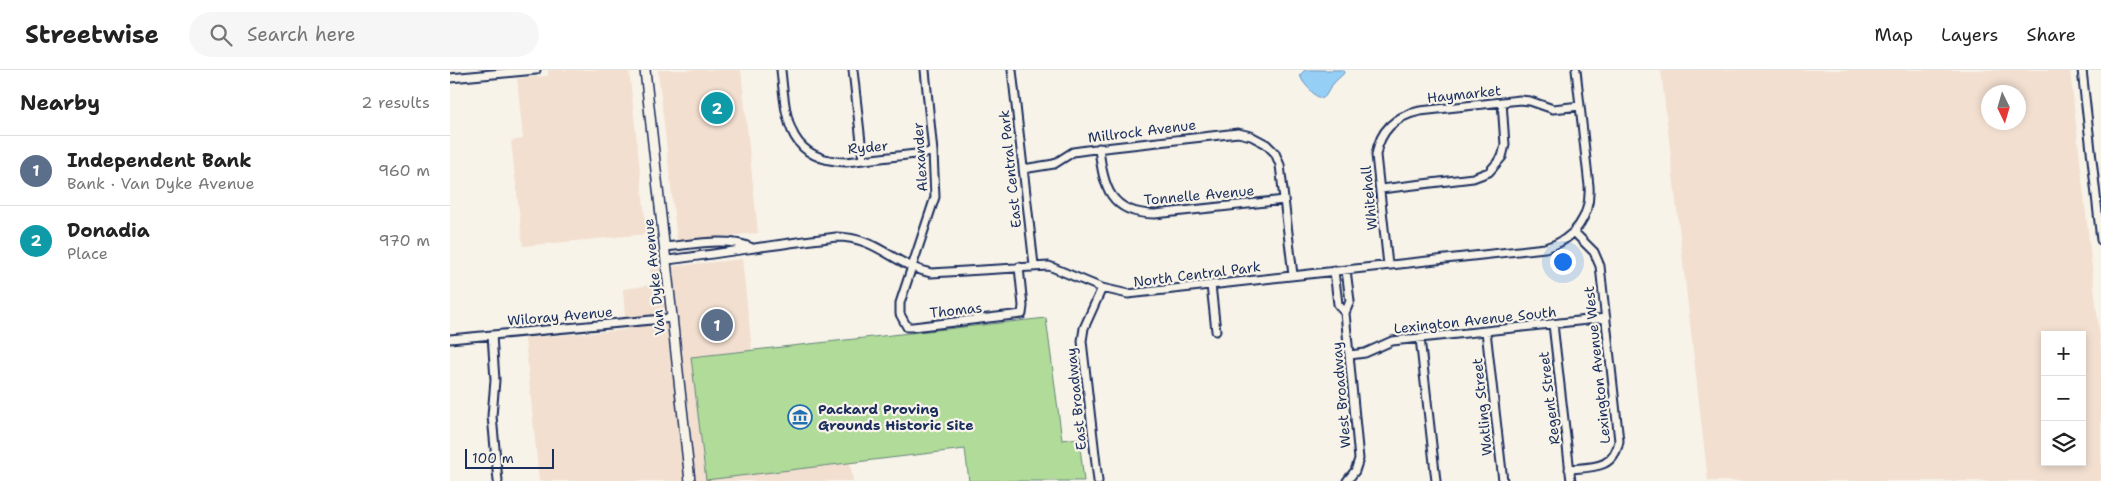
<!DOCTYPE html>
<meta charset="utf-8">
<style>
:root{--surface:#fff;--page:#f6f6f6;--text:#222;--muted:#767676;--line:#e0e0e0;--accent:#ea580c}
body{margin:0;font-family:"Shantell Sans",sans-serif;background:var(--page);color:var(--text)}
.controls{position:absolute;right:15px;bottom:15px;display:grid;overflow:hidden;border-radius:0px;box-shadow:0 2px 8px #0003}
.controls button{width:45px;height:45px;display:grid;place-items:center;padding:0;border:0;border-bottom:1px solid var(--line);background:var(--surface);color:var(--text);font:25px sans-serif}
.compass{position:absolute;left:1531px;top:15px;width:45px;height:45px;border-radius:50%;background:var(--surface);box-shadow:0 2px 8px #0003;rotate:175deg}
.scale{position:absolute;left:15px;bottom:12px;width:89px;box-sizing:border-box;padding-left:5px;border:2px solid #1b2f5e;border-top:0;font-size:14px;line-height:18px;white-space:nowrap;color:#1b2f5e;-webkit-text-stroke:4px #f7f3e8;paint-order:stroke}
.you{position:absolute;left:1112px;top:191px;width:18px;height:18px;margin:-12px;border:4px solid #fff;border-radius:50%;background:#1a73e8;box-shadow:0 0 0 8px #1a73e833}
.badge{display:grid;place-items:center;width:32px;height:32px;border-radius:50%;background:var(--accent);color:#fff;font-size:16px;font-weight:700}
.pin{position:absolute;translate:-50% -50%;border:2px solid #fff;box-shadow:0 1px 5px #0006}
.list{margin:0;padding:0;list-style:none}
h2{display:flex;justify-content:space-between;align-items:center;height:65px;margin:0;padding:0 20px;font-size:21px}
h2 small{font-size:16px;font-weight:400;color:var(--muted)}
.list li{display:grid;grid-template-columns:32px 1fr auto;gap:15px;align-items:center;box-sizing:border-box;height:70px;padding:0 20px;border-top:1px solid var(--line)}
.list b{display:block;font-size:19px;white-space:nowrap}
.list p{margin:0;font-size:16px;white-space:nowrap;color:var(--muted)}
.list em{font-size:16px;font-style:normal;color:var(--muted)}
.icon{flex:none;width:28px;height:28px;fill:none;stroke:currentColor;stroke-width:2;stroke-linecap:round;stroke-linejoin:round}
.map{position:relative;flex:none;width:1651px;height:411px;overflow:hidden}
header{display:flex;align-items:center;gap:30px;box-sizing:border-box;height:70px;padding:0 25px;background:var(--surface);border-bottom:1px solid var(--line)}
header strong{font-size:24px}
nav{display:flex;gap:28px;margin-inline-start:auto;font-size:18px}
.search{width:350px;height:45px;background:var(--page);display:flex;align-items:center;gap:12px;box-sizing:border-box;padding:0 18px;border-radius:28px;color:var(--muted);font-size:19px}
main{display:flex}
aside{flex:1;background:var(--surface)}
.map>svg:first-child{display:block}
.built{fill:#f2dfd0;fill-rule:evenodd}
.green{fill:#b0db98;stroke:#66857b}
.water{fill:#96cff6;stroke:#658fb9}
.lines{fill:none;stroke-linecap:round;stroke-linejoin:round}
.minor-casing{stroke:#1b2f5e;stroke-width:11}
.major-casing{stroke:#1b2f5e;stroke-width:12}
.minor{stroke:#f7f3e8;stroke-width:7}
.major{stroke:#f7f3e8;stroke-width:9}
.labels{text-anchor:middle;stroke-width:4.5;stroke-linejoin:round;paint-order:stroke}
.street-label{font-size:14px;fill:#1b2f5e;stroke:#f7f3e8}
.poi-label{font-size:14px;font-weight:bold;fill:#1b2f5e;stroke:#f7f3e8;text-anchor:start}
</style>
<header>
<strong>Streetwise</strong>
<div class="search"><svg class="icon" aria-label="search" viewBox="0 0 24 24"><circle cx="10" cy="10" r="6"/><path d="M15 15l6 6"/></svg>Search here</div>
<nav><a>Map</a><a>Layers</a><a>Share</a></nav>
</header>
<main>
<aside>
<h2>Nearby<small>2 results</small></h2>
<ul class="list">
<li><span class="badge" style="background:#5c6f8a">1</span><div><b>Independent Bank</b><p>Bank · Van Dyke Avenue</p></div><em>960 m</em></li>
<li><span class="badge" style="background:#0f9aa8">2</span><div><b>Donadia</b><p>Place</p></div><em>970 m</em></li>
</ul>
</aside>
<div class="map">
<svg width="1651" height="411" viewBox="0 0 1651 411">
<rect width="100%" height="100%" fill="#f7f3e8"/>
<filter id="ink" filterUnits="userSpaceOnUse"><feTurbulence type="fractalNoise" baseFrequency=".02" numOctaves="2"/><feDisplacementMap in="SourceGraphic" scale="10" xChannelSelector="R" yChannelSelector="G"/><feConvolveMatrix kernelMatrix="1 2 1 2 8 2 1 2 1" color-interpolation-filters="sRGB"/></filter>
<g filter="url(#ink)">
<!-- built -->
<path class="built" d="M98,0H179L197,164L73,176L61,71L73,69L67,8L98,6Z
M208,0H291L308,163L227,171Z
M1211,0H1620L1651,279V411H1258ZM1568,22V52H1538V22ZM1595,265H1632V392H1595Z
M292,189L302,280L242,287L256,409L400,393L403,411H89L75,268L176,260L173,219L202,215L200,199Z"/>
<!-- green -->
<path class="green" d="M596,248L612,370L629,368L634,411H519L515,379L256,410L241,287Z"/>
<!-- water -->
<path class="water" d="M855,0H893L894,3C891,7 886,10 883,14C874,25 876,36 861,21C856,15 852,12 850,5Z"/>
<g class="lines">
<!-- minor casing -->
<g class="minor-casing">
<path id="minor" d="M331,0C336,47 336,90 396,92L483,82
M403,0L413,90
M475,0L483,82L485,127L450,233V244L457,257H463L572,244L573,236L569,197
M562,0L584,195
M1632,0L1651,170
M0,8L86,0
M649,78C653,116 660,144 705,144L834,130
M573,99L604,94L623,82L637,80L788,63L801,66L816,74L825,83L830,95L843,205
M931,119L1023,108L1039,102L1052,87L1055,75L1052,32
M215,177C240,175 277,167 300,177
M217,190C273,183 329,174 386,167C428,167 443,195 481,203L599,196L652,218L678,224L1095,178C1125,170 1141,146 1139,116L1126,0
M938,195L926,85C930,60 946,46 970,41L1070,30L1080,31L1103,39L1130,36
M896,200L900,231L895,243L909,389L905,401L897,411
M884,201L888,234L895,243
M761,215L766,261
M1103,254L1121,411
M1036,261L1053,411
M42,265L45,310L42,346L48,411
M970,268L986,411
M0,269L223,248
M900,285L915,283L942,271L1156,248
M1119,399C1143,397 1164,399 1169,371L1150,196L1144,182L1124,162
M648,411L632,271L634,258L652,218"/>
</g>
<!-- major casing -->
<g class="major-casing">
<path id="major" d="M195,0L240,411"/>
</g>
<!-- minor -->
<use href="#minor" class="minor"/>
<!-- major -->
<use href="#major" class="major"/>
</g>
</g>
<!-- icons -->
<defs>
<g id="museum-ring" transform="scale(1.25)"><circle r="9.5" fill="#f7f3e8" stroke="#1f6fb2" stroke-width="1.5"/><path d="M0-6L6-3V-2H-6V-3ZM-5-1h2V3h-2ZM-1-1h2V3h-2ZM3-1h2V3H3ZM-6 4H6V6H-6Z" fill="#1f6fb2"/></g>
</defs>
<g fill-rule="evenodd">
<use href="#museum-ring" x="350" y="347"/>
</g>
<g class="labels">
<!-- street labels -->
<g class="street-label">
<text transform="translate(1014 24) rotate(-6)" y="5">Haymarket</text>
<text transform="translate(692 61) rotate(-7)" y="5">Millrock Avenue</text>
<text transform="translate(418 77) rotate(-5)" y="5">Ryder</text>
<text transform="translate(470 87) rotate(-94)" y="5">Alexander</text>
<text transform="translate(560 99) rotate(-96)" y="5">East Central Park</text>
<text transform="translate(749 125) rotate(-5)" y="5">Tonnelle Avenue</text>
<text transform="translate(919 128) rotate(-96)" y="5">Whitehall</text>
<text transform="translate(747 204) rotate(-7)" y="5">North Central Park</text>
<text transform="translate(204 207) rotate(-96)" y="5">Van Dyke Avenue</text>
<text transform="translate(506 240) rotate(-6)" y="5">Thomas</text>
<text transform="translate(110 246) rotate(-5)" y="5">Wiloray Avenue</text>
<text transform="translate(1025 250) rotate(-6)" y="5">Lexington Avenue South</text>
<text transform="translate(1147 295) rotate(-96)" y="5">Lexington Avenue West</text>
<text transform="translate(891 325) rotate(-95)" y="5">West Broadway</text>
<text transform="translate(1099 328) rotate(-97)" y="5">Regent Street</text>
<text transform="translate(626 329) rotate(-96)" y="5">East Broadway</text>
<text transform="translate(1032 337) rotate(-96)" y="5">Watling Street</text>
</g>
<!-- poi labels -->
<g class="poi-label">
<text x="368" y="344">Packard Proving<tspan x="368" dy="16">Grounds Historic Site</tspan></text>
</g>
</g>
</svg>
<div class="controls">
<button>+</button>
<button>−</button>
<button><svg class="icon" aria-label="layers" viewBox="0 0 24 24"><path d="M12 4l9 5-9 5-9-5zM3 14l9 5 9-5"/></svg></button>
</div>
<svg class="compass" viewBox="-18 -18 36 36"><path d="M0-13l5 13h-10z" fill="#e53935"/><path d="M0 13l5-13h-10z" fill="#767676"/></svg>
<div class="scale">100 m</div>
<div class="you"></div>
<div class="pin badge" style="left:267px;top:255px;background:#5c6f8a">1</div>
<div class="pin badge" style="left:267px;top:38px;background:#0f9aa8">2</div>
</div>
</main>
